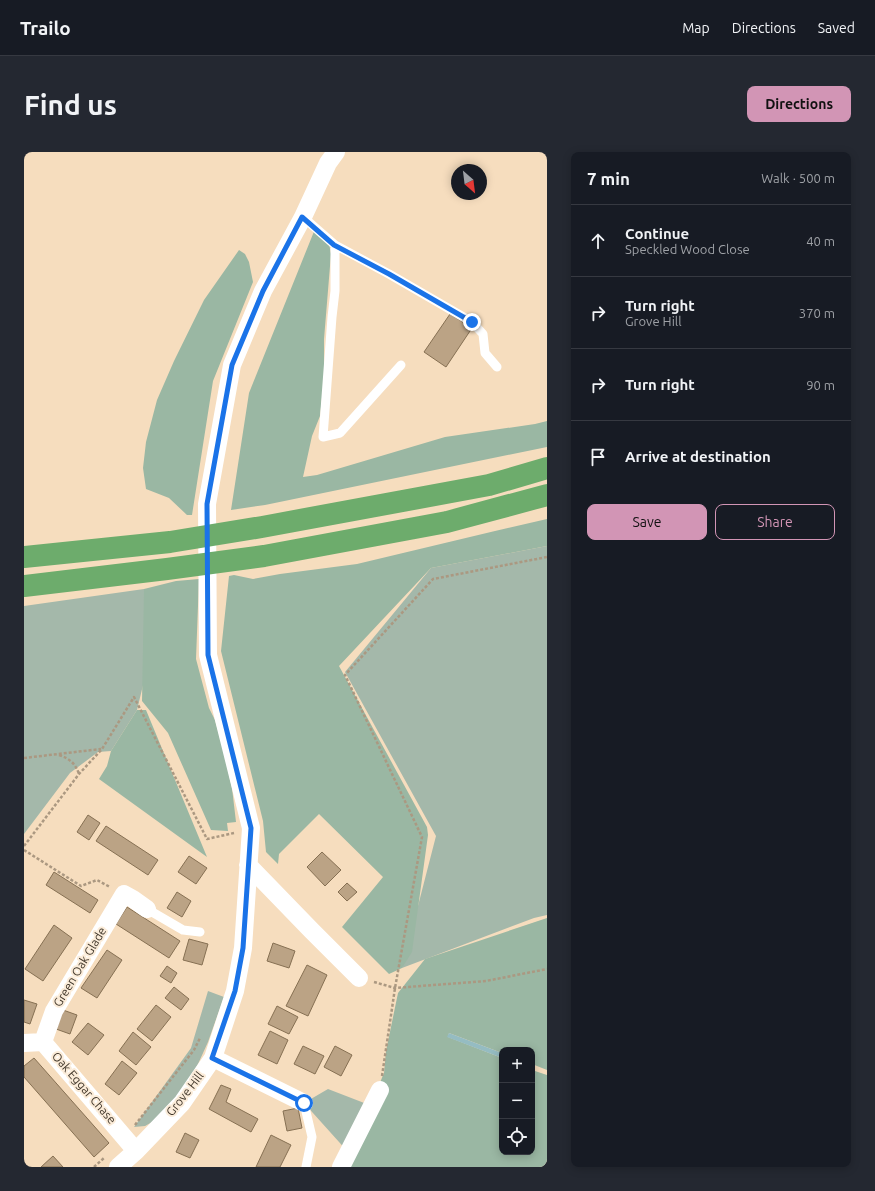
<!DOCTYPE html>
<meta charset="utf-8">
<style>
:root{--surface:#171b24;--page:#242831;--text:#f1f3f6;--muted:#9ea1a6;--line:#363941;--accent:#d295b5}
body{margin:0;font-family:Ubuntu,sans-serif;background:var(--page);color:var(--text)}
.controls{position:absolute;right:12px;bottom:12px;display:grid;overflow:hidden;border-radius:8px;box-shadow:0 2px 10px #0003}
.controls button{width:36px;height:36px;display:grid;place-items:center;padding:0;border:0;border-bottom:1px solid var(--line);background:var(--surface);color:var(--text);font:20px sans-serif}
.compass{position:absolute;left:427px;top:12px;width:36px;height:36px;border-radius:50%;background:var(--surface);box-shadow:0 2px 10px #0003;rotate:152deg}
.stop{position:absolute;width:12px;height:12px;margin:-9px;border:3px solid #1a73e8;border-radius:50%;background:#fff}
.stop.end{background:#1a73e8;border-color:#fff;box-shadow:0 1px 4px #0008}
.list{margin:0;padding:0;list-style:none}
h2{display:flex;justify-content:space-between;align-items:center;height:52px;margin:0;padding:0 16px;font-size:17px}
h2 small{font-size:13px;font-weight:400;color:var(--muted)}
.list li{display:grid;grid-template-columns:26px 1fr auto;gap:12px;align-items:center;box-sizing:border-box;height:72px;padding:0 16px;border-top:1px solid var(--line)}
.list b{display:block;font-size:15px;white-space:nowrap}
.list p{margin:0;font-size:13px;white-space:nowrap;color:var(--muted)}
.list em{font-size:13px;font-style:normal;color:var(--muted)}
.actions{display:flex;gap:8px;padding:12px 16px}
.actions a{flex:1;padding:9px 0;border:1px solid var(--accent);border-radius:8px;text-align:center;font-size:14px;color:var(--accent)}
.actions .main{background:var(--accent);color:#111}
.icon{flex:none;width:22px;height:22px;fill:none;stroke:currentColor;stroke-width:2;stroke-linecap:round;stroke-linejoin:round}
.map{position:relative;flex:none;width:523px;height:1015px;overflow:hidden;border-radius:8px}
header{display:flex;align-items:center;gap:24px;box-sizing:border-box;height:56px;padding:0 20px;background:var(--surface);border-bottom:1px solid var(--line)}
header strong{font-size:19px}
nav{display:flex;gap:22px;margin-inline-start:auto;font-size:14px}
.intro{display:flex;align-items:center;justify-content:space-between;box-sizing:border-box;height:96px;padding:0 24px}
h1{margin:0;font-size:28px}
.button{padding:10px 18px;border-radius:8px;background:var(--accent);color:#111;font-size:14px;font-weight:700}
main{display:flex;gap:24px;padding:0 24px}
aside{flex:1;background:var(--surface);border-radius:8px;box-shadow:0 2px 10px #0003}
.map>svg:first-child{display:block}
.green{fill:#a4b8aa}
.forest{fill:#9ab7a3}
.water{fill:#95bcc2}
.building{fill:#bba385;stroke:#867053}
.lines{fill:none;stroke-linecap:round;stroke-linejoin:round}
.path{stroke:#ab9881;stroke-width:2.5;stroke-dasharray:3 2;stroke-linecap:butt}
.lane{stroke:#fff;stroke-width:9}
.street{stroke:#fff;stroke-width:18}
.highway{stroke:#6dac6c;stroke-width:22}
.route{stroke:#1a73e8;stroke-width:5}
.labels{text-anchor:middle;stroke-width:4;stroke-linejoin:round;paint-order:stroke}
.street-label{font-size:12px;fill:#41372b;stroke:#fbecd9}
</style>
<header>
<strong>Trailo</strong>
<nav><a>Map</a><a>Directions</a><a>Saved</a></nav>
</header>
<div class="intro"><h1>Find us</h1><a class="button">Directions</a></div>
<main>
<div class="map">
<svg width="523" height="1015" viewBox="0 0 523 1015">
<rect width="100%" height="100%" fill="#f6ddbe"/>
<!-- green -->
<path class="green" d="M523,394V763L510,766L378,816L412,684L321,520L407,416Z
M120,437L127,500L113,558L87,599L74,600L46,621L0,682V454Z
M184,839L200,845L184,890L174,912L160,936L130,969L121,974L110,975L167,896Z
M304,937L348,954L324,1000L280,951Z"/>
<!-- forest -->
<path class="forest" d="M291,77L304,86L307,102L300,187V227L296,264L288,284L279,325L293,323L421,285L511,272L523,269V295L241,353L207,358L225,241Z
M215,98L221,102L225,110L229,130L189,229L168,363H163L145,346L122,337L119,316L122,290L133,248L150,209L180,148Z
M523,367V394L407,416L315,514L403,675L404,683L388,800L378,816L365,822L318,775L359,725L295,662L255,702L254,712L242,700L239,669L197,499L205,424L210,423L229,427L256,422L333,412L471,379Z
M175,427L172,507L185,556L191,568L200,600L208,636L212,670L203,671L204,679L187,678L144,581L118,549L120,437L152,429Z
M113,558H122L183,705L75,627L83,614L87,599Z
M523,766V918L508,912V898H478V901L425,881L424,885L478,906V1000H508V918L523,923V1015H321L360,921L362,899L374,841L401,807Z"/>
<!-- water -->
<path class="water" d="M425,881L478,901V906L423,885Z"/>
<!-- building -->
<path class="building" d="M426,162L448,176L422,215L400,200Z
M64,663L76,671L65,688L53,680Z
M82,674L134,708L124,723L72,689Z
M298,700L317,718L301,734L283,715Z
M165,704L183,716L172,732L154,720Z
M30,720L74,748L66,761L22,733Z
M323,731L333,740L323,749L314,740Z
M153,740L167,749L158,765L143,756Z
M103,755L156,789L145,806L92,772Z
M30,773L48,786L19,829L1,817Z
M165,787L184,792L178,813L159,808Z
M249,791L271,799L265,816L243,809Z
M83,798L98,808L73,846L57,836Z
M283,813L303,823L284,864L262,854Z
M143,814L153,821L147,831L136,824Z
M150,835L165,847L157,858L141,846Z
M0,848L13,852L6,872L0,870Z
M132,853L147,865L128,889L113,877Z
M253,854L274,865L265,882L244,872Z
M39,858L53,863L46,882L32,877Z
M64,871L80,883L64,903L48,890Z
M246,879L264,888L253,912L234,903Z
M109,880L127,895L112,913L95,899Z
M279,894L300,904L291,922L270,912Z
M311,894L328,903L317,924L300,915Z
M10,906L85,991L70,1005L0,925V914Z
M98,909L113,921L95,943L81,932Z
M197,933L207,937L202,950L234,967L227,980L185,957Z
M274,956L278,976L263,979L259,959Z
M161,981L175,988L166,1006L152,1000Z
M247,983L267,993L256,1015H232Z
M29,1004L39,1015H17Z"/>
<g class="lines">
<!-- path -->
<path class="path" d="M35,603C46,607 51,611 55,622
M0,606L77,597
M0,694L55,622L78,597L110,545L183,687L210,681
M0,698L57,734L73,728L86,735
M350,830L371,836L462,829L523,817
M358,924L371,836L398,685L321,523L409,427L523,405
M111,973L170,898L176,886
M70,1015L80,1006"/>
<!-- lane -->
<path class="lane" d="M279,65L311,93L365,122L448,170L459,182L461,201L473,215
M311,93V139L308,165L299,285L316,281L377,213
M123,757L159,778L176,780
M280,951L288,985L282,1015"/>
<!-- street -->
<path class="street" d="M224,713L288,779L335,826
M19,890L30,859L100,742L109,747L123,757
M0,891L19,890L112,999
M189,906L280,951
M94,1015L112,999L158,951L189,906L211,839L219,796L227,676L184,503L183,352L208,213L239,139L279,65L304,11L312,0
M317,1015L356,938"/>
<!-- highway -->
<path class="highway" d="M0,405L146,390L238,375L465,333L523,316
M0,434L143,417L240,404L423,370L523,343"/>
</g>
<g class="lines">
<!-- route -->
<path class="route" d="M280,951L188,906L211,839L219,796L227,676L184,503L183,352L208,213L239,139L278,65L310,93L365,122L448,170"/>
</g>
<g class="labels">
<!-- street labels -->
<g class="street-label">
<text transform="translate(56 815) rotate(-59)" y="4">Green Oak Glade</text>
<text transform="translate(60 936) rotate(49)" y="4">Oak Eggar Chase</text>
<text transform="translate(161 942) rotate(-52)" y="4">Grove Hill</text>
</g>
</g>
</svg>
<div class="controls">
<button>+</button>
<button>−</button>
<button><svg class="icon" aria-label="locate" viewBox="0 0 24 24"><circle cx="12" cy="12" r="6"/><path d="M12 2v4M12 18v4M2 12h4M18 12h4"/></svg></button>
</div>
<svg class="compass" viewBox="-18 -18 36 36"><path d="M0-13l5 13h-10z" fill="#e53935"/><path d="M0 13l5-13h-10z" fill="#9ea1a6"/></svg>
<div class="stop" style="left:280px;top:951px"></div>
<div class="stop end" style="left:448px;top:170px"></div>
</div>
<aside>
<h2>7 min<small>Walk · 500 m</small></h2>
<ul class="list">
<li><svg class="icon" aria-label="ahead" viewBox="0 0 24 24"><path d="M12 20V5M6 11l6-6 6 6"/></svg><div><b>Continue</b><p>Speckled Wood Close</p></div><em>40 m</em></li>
<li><svg class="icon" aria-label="right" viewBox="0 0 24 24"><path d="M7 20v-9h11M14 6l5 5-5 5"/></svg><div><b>Turn right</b><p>Grove Hill</p></div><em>370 m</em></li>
<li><svg class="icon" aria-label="right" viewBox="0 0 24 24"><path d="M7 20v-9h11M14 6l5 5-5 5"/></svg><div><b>Turn right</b></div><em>90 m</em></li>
<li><svg class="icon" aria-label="arrive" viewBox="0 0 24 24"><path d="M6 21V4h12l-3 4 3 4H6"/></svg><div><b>Arrive at destination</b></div></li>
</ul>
<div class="actions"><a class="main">Save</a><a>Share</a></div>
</aside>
</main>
